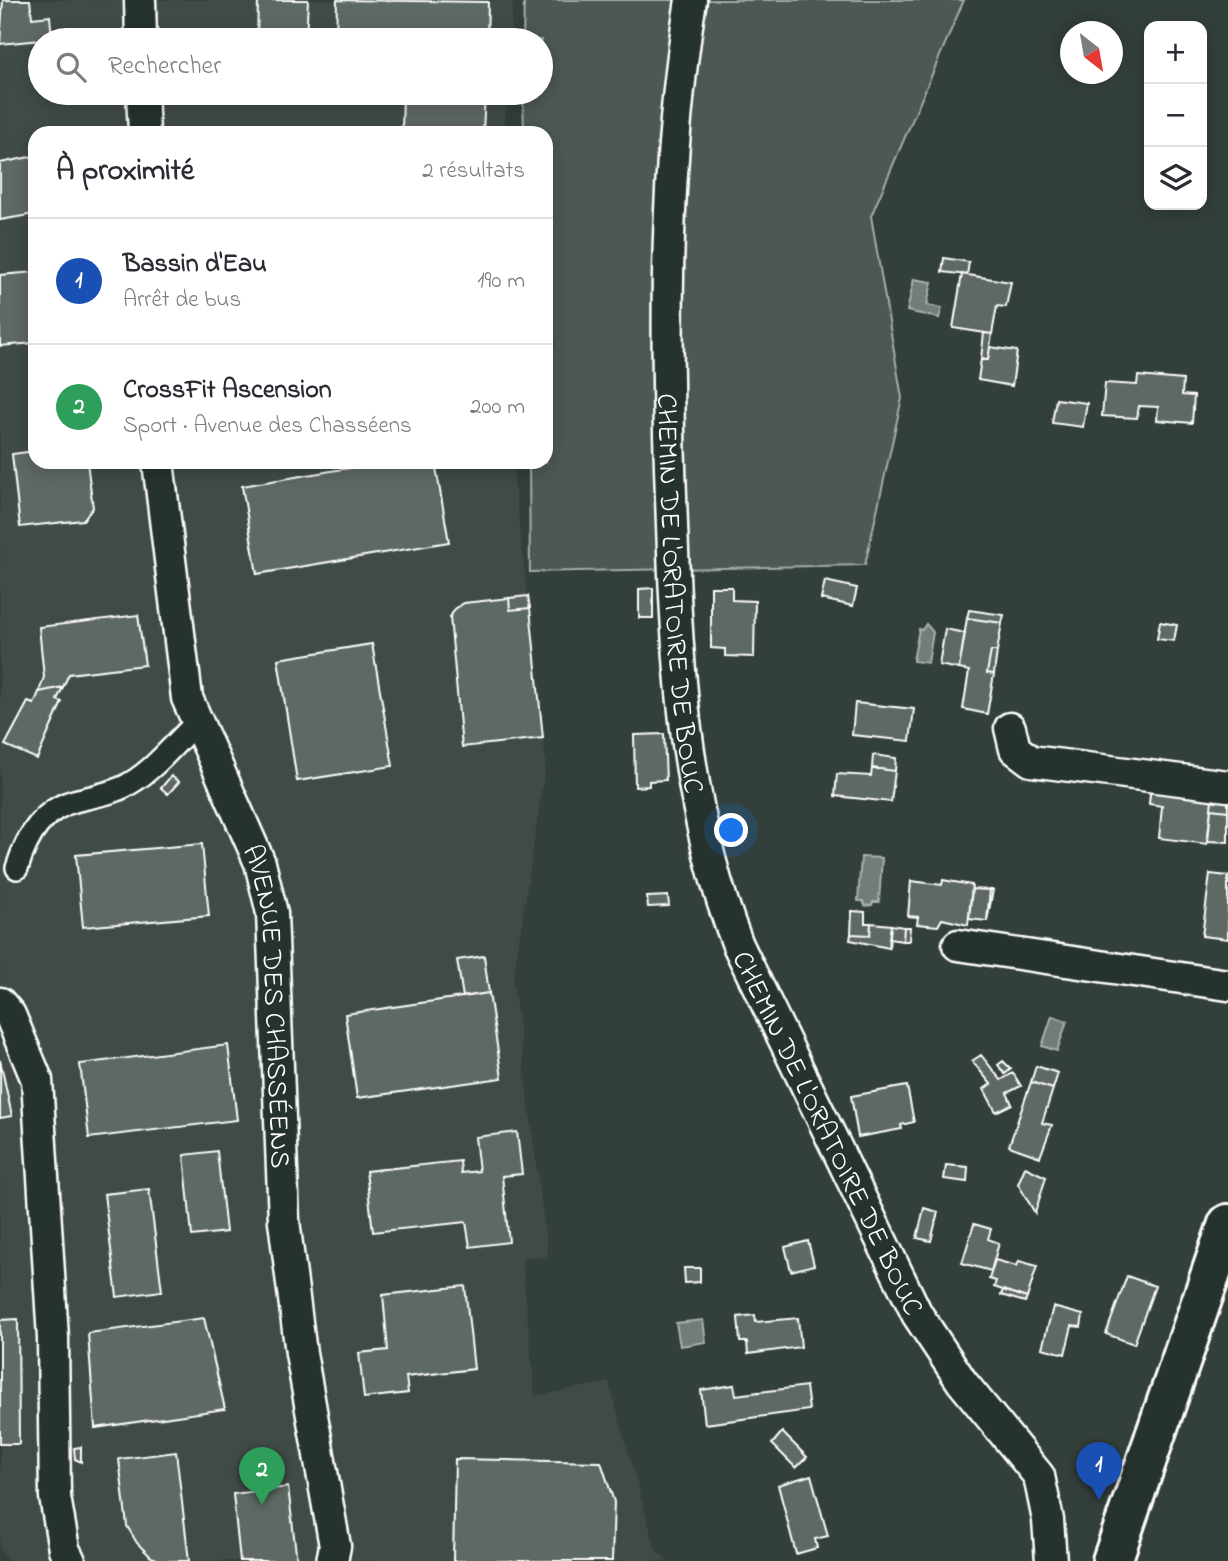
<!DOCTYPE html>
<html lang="fr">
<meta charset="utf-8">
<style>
:root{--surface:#fff;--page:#f2f2f3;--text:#2b2b33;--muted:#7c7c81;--line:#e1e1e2;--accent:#7c3aed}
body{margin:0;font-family:"Indie Flower",sans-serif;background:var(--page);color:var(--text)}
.controls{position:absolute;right:21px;top:21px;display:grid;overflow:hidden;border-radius:14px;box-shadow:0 4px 18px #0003}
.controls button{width:63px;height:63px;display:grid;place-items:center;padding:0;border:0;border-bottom:2px solid var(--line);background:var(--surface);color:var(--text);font:35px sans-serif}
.compass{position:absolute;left:1060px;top:21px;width:63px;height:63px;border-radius:50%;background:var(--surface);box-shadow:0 4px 18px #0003;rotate:149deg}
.you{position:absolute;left:732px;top:831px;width:24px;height:24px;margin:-18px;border:5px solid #fff;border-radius:50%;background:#1a73e8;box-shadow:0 0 0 10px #1a73e833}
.badge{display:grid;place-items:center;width:46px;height:46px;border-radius:50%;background:var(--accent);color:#fff;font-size:23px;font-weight:700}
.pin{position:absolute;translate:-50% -58px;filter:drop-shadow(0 2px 4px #0008)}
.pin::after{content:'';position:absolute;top:37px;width:24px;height:21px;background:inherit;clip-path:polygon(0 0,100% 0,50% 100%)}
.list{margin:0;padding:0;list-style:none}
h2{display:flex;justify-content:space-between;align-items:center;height:91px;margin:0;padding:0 28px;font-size:30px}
h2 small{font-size:23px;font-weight:400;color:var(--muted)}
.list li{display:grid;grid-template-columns:46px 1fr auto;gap:21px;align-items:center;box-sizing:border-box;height:126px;padding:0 28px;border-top:2px solid var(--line)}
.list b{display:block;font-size:26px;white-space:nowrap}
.list p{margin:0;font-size:23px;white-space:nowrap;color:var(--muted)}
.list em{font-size:23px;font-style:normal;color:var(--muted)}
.icon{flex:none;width:38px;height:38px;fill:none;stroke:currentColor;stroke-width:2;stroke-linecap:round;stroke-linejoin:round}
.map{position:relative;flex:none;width:1228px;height:1561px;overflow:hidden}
.search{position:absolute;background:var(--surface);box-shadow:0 4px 18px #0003;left:28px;top:28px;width:525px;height:77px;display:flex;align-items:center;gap:18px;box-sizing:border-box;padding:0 24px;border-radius:38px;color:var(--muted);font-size:26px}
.panel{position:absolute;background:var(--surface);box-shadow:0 4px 18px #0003;left:28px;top:126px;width:525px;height:343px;border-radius:21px}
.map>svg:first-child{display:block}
.built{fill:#404c47}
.green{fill:#4d5853;stroke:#a6aca9;stroke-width:2}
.water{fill:#737b78;stroke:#abb0ae;stroke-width:2}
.building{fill:#5f6964;stroke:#fff;stroke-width:2}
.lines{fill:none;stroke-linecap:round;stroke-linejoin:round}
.pedestrian-casing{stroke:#fff;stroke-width:26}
.minor-casing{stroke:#fff;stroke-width:35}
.secondary-casing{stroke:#fff;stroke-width:44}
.pedestrian{stroke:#26332d;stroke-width:21}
.minor{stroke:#26332d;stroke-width:30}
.secondary{stroke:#26332d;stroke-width:38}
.labels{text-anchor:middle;stroke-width:6;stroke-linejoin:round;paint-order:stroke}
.street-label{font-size:28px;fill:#fff;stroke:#26332d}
</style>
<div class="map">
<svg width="1228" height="1561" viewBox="0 0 1228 1561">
<rect width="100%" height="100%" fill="#333f3a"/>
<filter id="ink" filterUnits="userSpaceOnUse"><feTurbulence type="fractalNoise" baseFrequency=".0143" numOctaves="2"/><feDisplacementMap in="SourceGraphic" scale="14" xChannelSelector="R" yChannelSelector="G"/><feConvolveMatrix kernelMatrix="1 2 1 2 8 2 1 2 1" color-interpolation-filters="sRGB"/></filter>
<g filter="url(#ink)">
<!-- built -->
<path class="built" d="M0,0H513L510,40H40V93H507L504,133H35V462H512L546,762L513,981L548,1256L522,1259L535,1396L609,1382L656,1551L668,1561H10L0,1550Z"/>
<!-- green -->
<path class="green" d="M524,0H964L871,216L902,398L865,565L530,572L529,462H546V133H524L523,93H541V40H523Z"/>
<!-- water -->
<path class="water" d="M914,279L932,282L927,305L942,308L939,318L907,311Z
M926,624L933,632L928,663L913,661L919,629L922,630Z
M861,857L882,858L879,902H873L872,905L865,906L863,901H858Z
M1052,1016L1067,1021L1057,1051L1042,1046Z
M703,1320L706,1342L680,1346L676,1323Z"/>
<!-- building -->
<path class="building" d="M3,0H30L32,18L50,16L52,39L0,44Z
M258,0H308L306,40H257Z
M337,0L488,2L487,40H336Z
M403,93H485L483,133H402Z
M35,156V214L0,220V163Z
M944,258L969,262L967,275L942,272Z
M35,272V343L0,346V275Z
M962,274L1011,282L1006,307L997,306L992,334L953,328Z
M984,333L992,334L988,360L981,359Z
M990,347L1017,351L1012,386L978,380L981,359L988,360Z
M1138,376L1183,380L1182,395L1194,396L1192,423L1157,420L1158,407L1139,406L1137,418L1102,416L1105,383L1137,385Z
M1056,399L1087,403L1083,427L1052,423Z
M35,451V462H87L93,508L83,520L20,527L12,454Z
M385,462H435L449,542L257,574L242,486Z
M825,581L857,588L853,606L821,599Z
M711,587H732V600L755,601L754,657L725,656V649L711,648Z
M653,588V618H639V589Z
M528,596L530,608L510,610L509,598Z
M509,598L510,610L530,608L543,738L462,747L450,617L455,609L464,603Z
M969,610L1004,615L1002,623L967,618Z
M138,615L145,665L69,674L63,687L39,692L44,677L39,627Z
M967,618L1002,623L997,651H991L987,673L994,674L987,714L963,709L969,671L959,669Z
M1160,622L1177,625L1174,641L1157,639Z
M945,629L965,633L959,669L939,665Z
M372,644L393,766L297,781L278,659Z
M991,651H997L994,674L987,673Z
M63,687L57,700L62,702L37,759L5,745L28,702L34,704L39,692Z
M855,703L914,709L910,741L852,735Z
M664,734L666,780L649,781V786L635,787L634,735Z
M873,755L896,758L895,771L872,768Z
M872,768L895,771L891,802L835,796L837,774L871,776Z
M171,776L179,782L168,794L161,788Z
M1151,784L1213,790L1207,844L1159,838L1162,806L1149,804Z
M1213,790L1228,792V811L1211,809Z
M1211,809L1228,811V842L1208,841Z
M202,844L209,916L83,927L76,855Z
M1210,874L1228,876V939L1202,936Z
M943,880L972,885L968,925L942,919L938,926L917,924L918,917L908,916L911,881L942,885Z
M972,889L990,890L987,921L969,919Z
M990,890H993L987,921Z
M668,896L669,906L648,907L647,897Z
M852,911L865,912V923H871L870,935L851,934Z
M871,923L891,925L889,948L850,940L851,934L870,935Z
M891,925L904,927L903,941L889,939Z
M904,927H910L909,941H903Z
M484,956L489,993L463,997L457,960Z
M489,993L502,1078L357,1098L345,1014Z
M228,1045L237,1120L89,1138L80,1064Z
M981,1055L1001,1080L1013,1073L1021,1086L1007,1093L1012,1104L996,1112L984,1089L991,1084L972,1061Z
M0,1060L12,1116L0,1118Z
M1003,1061L1011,1069L1005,1074L998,1065Z
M1036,1066L1058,1073L1053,1089L1031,1082Z
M1031,1082L1053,1089L1042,1123L1052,1125L1040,1157L1009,1146Z
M907,1086L914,1122L901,1125L902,1129L858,1137L851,1096Z
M517,1132L522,1174L502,1176L509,1242L470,1247L466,1222L373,1232L366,1171L460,1161L461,1173L479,1171L475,1137Z
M217,1151L226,1232L192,1236L184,1155Z
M946,1165L968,1167L967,1182L944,1179Z
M1025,1167L1046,1177L1035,1213L1018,1184Z
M149,1189L162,1291L117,1297L104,1194Z
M924,1208L938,1212L931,1241L917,1238Z
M974,1224L991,1229L988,1239L999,1243L991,1271L962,1263Z
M808,1241L814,1265L791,1271L785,1247Z
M995,1260L1017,1266L1019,1261L1037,1266L1027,1298L994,1287L996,1281L989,1279Z
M684,1268H700V1282L685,1283Z
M1127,1276L1155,1286L1134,1344L1106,1334Z
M465,1286L474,1369L406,1377L408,1393L364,1398L359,1353L388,1350L383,1295Z
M1003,1290L1027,1298L1025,1302L1001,1295Z
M1053,1307L1083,1315L1081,1327L1072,1326L1065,1354L1042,1348Z
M755,1315L756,1322L798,1318L801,1347L748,1354L747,1342H740L738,1317Z
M204,1318L225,1409L95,1428L88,1333Z
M18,1319L19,1444H0V1320Z
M734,1385L736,1395L806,1386L809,1410L705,1424L701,1390Z
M782,1432L807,1457L796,1468L772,1444Z
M81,1447V1462L75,1459L74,1448Z
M176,1452L189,1561H162L151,1557L137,1543L127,1526L119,1459Z
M455,1459L601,1462L614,1502L612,1561H453Z
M811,1475L828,1536L815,1539L817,1548L796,1554L778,1485Z
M288,1487L297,1561H240L233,1494Z"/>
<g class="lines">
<!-- pedestrian casing -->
<g class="pedestrian-casing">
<path id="pedestrian" d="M17,868C27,836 43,808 78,800C95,796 114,793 129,784C154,770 176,742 197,722"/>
</g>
<!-- minor casing -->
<g class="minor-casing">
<g id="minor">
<path d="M140,0L141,40"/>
<path id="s1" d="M691,0C664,164 665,331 671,496C676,645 682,805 738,945L917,1314L962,1382L1039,1476L1048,1520L1051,1561"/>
<path d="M142,93L144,133"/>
<path id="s2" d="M158,462L187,698L260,863L272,913L284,1221L301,1353L335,1546L332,1561"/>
<path d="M1010,728L1015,749L1031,761L1228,786"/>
<path d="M958,945L1228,985"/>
<path d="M0,1003L10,1015L37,1080L53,1338L55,1497L64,1549L70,1561"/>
</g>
</g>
<!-- secondary casing -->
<g class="secondary-casing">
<path id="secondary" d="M1112,1561L1228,1224"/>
</g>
<!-- pedestrian -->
<use href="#pedestrian" class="pedestrian"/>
<!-- minor -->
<use href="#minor" class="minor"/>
<!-- secondary -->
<use href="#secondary" class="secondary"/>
</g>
</g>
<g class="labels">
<!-- street labels -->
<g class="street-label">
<text dy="10" stroke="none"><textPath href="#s1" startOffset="595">CHEMIN DE L'ORATOIRE DE BOUC</textPath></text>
<text dy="10" stroke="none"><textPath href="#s2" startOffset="562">AVENUE DES CHASSÉENS</textPath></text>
<text dy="10" stroke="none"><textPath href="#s1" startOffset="1162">CHEMIN DE L'ORATOIRE DE BOUC</textPath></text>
</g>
</g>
</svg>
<div class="controls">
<button>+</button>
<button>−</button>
<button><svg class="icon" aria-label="layers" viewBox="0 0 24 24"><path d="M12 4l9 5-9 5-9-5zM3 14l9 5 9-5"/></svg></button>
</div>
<svg class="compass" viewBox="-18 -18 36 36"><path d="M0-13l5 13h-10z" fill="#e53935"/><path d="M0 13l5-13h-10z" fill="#7c7c81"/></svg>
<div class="you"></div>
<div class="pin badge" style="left:1099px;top:1500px;background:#1a4fb4">1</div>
<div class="pin badge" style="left:262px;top:1505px;background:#2e9e5b">2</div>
<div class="search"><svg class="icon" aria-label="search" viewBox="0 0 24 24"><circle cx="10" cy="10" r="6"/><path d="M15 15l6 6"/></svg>Rechercher</div>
<section class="panel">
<h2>À proximité<small>2 résultats</small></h2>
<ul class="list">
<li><span class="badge" style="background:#1a4fb4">1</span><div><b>Bassin d'Eau</b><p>Arrêt de bus</p></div><em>190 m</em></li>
<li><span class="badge" style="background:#2e9e5b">2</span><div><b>CrossFit Ascension</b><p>Sport · Avenue des Chasséens</p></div><em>200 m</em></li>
</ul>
</section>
</div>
